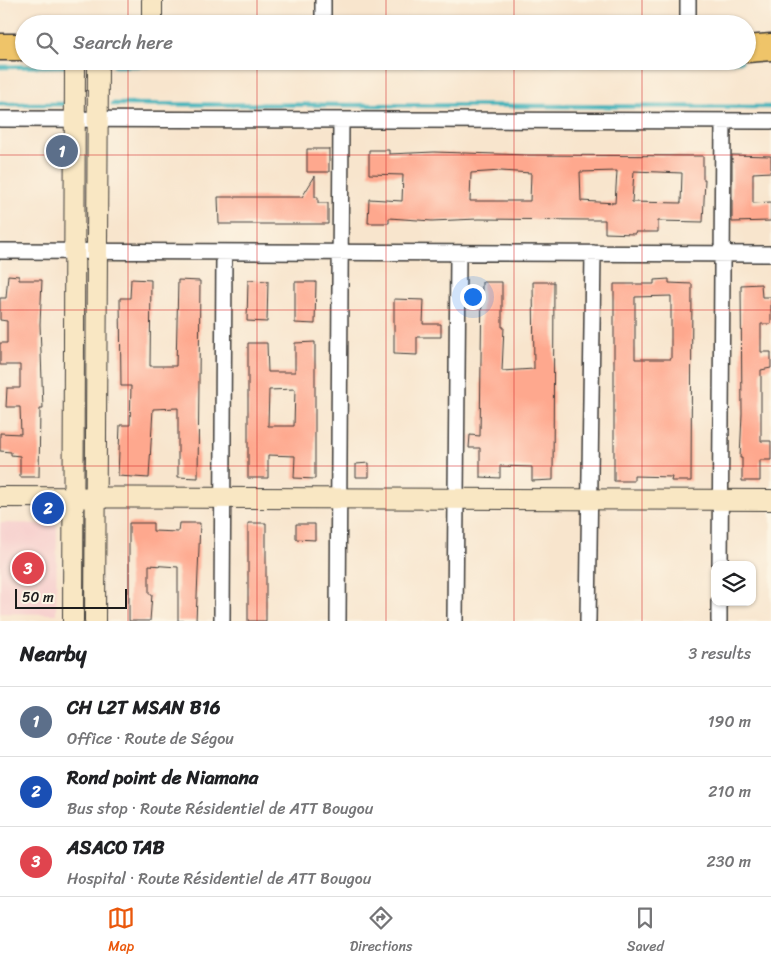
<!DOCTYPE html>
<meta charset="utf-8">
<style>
:root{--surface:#fff;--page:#f6f6f6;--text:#202124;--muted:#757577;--line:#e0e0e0;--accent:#ea580c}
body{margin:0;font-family:Sriracha,sans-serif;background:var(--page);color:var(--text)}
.controls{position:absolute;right:15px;bottom:15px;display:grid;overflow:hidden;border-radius:10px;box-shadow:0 1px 4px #0004}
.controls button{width:45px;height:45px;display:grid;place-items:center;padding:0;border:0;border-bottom:1px solid var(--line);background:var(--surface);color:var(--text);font:25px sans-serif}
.scale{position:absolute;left:15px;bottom:12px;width:112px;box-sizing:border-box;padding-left:5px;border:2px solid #1c1c1c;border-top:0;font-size:14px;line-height:18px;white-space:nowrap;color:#1c1c1c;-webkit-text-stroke:4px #fcf5e5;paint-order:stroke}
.you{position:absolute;left:472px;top:296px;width:18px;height:18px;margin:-12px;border:4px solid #fff;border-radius:50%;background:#1a73e8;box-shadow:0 0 0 8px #1a73e833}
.badge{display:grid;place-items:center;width:32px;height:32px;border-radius:50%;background:var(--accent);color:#fff;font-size:16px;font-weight:700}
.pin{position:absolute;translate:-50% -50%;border:2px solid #fff;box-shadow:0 1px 5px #0006}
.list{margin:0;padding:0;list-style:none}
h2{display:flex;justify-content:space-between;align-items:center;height:65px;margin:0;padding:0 20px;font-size:21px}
h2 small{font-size:16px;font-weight:400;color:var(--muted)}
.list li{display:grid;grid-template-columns:32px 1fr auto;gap:15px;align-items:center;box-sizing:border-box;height:70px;padding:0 20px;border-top:1px solid var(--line)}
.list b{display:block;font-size:19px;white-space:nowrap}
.list p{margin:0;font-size:16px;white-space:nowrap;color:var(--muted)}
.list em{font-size:16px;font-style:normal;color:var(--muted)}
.icon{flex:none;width:28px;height:28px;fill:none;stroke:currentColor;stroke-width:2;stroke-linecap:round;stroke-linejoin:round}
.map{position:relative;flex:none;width:771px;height:621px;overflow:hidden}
.search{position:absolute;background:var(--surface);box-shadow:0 1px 4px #0004;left:15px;right:15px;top:15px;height:55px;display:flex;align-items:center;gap:12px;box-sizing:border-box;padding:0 18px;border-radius:28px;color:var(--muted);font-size:19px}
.sheet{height:275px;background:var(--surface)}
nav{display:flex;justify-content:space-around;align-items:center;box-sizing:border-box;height:70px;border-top:1px solid var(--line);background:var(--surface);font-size:14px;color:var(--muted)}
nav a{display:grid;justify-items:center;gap:2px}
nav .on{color:var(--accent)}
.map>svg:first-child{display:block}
.built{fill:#f7d0ce}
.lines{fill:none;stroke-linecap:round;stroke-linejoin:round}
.stream{stroke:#42b2ba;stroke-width:4.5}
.building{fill:#fea88e;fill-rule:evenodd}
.street-casing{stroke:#3d3a37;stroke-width:18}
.secondary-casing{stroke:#3d3a37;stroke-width:22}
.highway-casing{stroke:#3d3a37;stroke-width:29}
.street{stroke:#fff;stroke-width:15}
.secondary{stroke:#f9e7c3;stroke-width:20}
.highway{stroke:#efc469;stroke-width:26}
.grid{fill:none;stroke:#d62828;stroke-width:1;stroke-opacity:0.55}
</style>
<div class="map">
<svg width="771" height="621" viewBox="0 0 771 621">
<rect width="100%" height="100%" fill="#fcf5e5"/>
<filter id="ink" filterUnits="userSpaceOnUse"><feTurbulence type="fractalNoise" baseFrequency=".02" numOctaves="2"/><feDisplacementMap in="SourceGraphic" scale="10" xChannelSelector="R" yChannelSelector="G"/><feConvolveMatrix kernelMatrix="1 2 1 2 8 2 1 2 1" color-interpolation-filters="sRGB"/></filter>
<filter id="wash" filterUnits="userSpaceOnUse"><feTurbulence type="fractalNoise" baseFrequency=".0096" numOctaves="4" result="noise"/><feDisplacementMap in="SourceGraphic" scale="20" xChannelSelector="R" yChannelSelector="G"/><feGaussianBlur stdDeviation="1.12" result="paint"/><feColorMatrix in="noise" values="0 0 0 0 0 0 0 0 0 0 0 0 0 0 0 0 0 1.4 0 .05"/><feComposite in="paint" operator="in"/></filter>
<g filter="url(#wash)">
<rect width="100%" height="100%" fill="#f8e5cd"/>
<!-- built -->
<path class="built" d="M0,523L57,524L56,614L0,613Z"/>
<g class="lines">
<!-- stream -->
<path class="stream" d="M115,66L741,61
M0,67L68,66
M0,104H67
M113,104L771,107"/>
</g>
<g id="blocks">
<!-- building -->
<path class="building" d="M307,149H329V172H307Z
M369,150H389V154L434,152L528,155L703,156V179H705L703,222L658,221V232H635V234L605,233V220H588L478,219L432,221L389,218V223H368L369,199L402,201L403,175L369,174ZM501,171L531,173L530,201H470L471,173ZM617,171L615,203L581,201L580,172ZM634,171L682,173L681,203L632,202Z
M732,155L771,156V172L753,173V203L771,202V221L732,222Z
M315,176V197H318V203H328V224H219L218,197H302Z
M8,275L19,276V280H42L40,324L43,409H40L39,477H20V456L11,455V452L0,451V433L21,434L20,407H6L7,388H20V365H0V343H7V321L0,320V298H6Z
M131,279L151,280L150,366H176L178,280L200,281L198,478L178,477V408L153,409L149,478L118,476L120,425H130L131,386H121L120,298H130Z
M669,279V283L692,284L691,481H671L672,477L634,476V481H614V284H654V280ZM671,296V359H635V297Z
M248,280L268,281L267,322L247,321Z
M295,282H316L315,324L295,323Z
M482,282H502V327H504L502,371L534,369L533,282H554L553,480L532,481V467L500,466V478L480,477V448H469L470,435L480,436Z
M761,284L762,297H771V324H761V352H771V368L761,370V441H771V460H760V481H742V458H740L742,414L741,285Z
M394,299L424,300L423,324H441V337H417V355L394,354Z
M315,342V479L294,478L295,456L268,455V478H248V343H267L268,372H295V343ZM295,389L294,426H268L269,390Z
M369,463V477H356V464Z
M129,523H153V531L178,532L179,523H200L196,621H178V567L149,565V594H152L150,621H129Z
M248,523H266V621H248Z
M296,524H315V540L296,539Z"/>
</g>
</g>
<g filter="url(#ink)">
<use href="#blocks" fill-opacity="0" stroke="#3d3a37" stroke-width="1"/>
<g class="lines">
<!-- street casing -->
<g class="street-casing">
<path id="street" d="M323,0V24
M688,24V0
M0,119L771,121
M0,251L771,254
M720,565L723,121
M222,621L224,252
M338,621L341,120
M455,621L458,253
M588,621L593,253
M719,621V602"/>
</g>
<!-- secondary casing -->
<g class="secondary-casing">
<path id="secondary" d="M152,0V24
M0,497L771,500
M73,621L75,61
M95,621L98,61"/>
</g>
<!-- highway casing -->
<g class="highway-casing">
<path id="highway" d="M0,47H24
M747,49L771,47"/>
</g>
<!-- street -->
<use href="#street" class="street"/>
<!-- secondary -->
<use href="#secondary" class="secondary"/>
<!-- highway -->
<use href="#highway" class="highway"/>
</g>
</g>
<!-- grid -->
<path class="grid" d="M128,0V24M257,0V24M386,0V24M514,0V24M642,0V24M128,61V621M257,61V621M386,61V621M514,61V621M642,61V621M0,155H771M0,310H771M0,466H771"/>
</svg>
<div class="controls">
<button><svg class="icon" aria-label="layers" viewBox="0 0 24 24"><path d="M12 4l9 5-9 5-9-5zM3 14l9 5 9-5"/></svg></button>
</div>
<div class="scale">50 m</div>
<div class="you"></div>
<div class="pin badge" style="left:62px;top:151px;background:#5c6f8a">1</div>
<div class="pin badge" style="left:48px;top:508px;background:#1a4fb4">2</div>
<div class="pin badge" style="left:28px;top:568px;background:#e0444e">3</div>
<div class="search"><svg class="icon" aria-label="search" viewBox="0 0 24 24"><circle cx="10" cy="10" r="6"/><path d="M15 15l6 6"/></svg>Search here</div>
</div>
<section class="sheet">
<h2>Nearby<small>3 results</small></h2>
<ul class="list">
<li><span class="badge" style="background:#5c6f8a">1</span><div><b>CH L2T MSAN B16</b><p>Office · Route de Ségou</p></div><em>190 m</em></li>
<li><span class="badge" style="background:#1a4fb4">2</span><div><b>Rond point de Niamana</b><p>Bus stop · Route Résidentiel de ATT Bougou</p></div><em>210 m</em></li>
<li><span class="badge" style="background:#e0444e">3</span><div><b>ASACO TAB</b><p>Hospital · Route Résidentiel de ATT Bougou</p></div><em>230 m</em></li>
</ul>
</section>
<nav>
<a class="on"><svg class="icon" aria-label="map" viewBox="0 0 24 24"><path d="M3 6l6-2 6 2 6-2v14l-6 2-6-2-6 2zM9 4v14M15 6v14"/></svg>Map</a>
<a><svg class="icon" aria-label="directions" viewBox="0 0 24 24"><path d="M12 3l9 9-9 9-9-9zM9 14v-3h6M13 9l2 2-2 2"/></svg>Directions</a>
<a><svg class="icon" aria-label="saved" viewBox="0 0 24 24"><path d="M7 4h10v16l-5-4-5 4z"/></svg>Saved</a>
</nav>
